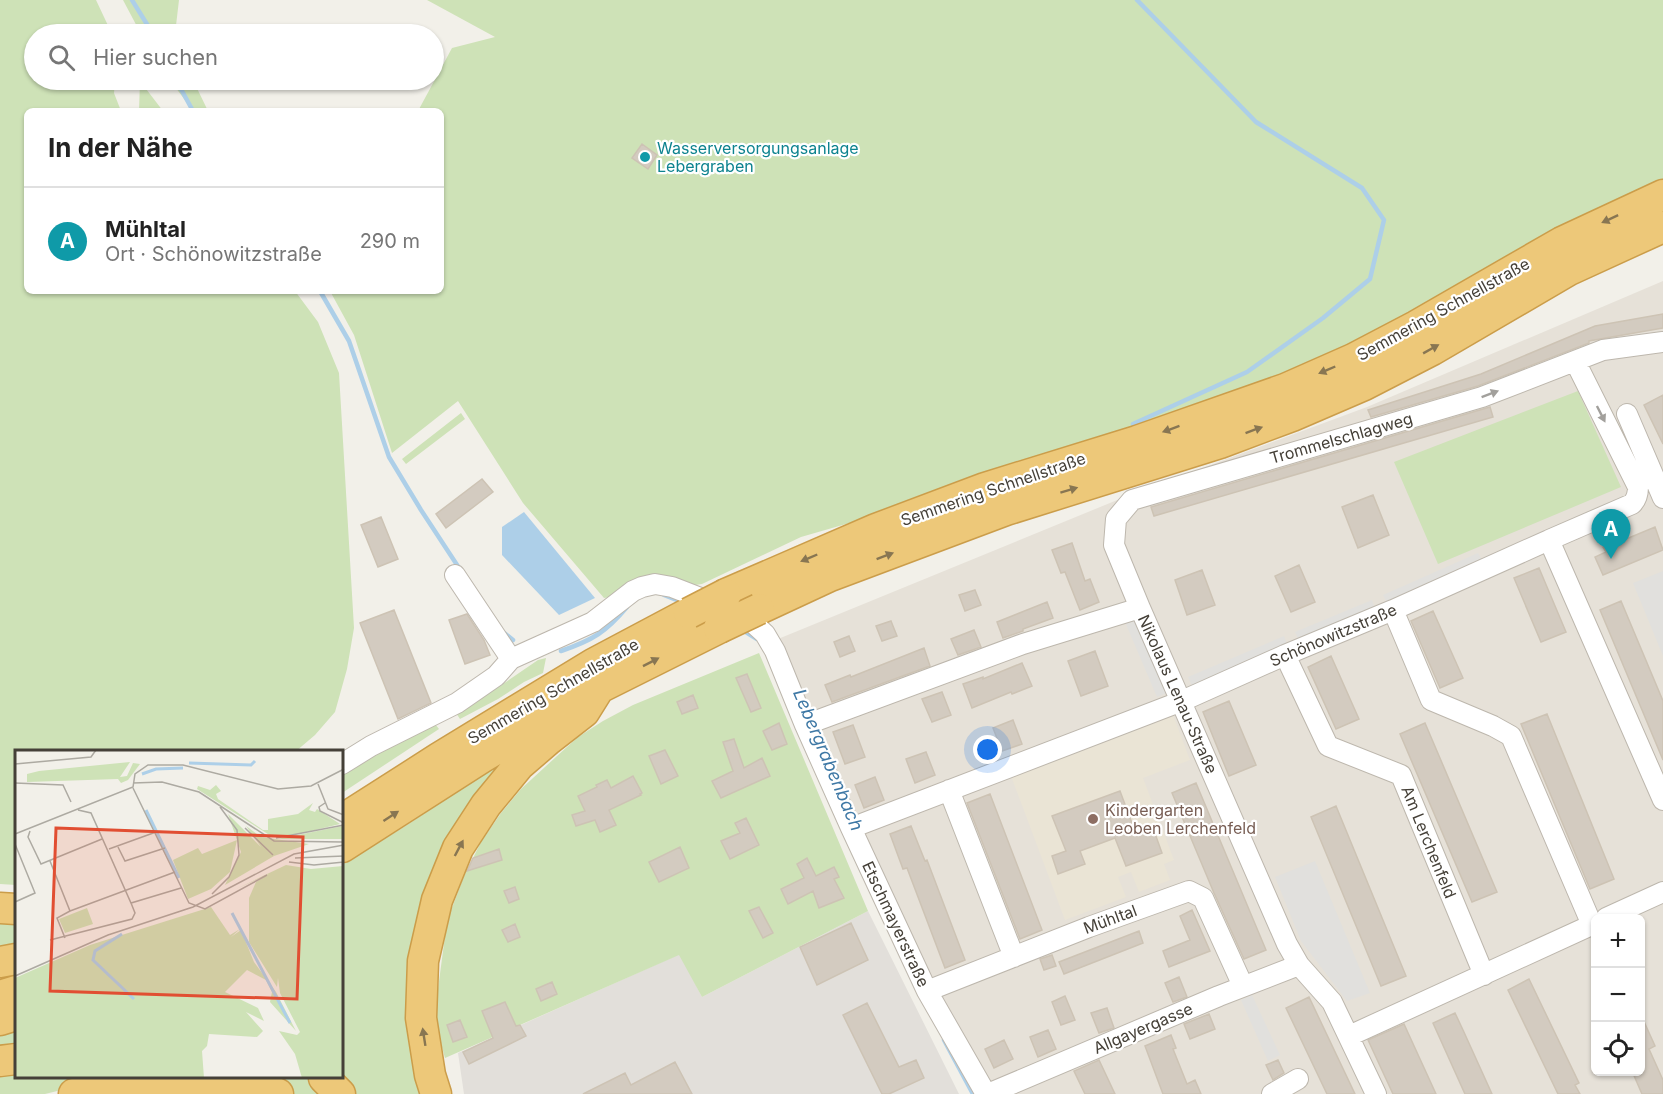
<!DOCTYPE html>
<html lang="de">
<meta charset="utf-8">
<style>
:root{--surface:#fff;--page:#f2f2f2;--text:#222;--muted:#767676;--line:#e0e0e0;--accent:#1a73e8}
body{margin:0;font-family:Inter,sans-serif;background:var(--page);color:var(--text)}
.controls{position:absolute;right:18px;bottom:18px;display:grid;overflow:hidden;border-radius:9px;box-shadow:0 2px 4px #0004}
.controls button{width:54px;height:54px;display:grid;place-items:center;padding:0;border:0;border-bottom:2px solid var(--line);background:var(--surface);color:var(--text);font:30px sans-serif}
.you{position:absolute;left:988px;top:750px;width:21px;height:21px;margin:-15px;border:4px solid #fff;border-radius:50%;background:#1a73e8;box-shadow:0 0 0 9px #1a73e833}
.badge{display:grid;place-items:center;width:39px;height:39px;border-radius:50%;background:var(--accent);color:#fff;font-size:20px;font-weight:700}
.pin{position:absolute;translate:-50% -50px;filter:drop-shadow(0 2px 3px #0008)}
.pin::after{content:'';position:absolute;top:32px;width:21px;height:18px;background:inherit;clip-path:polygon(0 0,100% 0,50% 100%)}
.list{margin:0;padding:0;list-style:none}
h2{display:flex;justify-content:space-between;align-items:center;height:78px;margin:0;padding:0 24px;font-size:26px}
h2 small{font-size:20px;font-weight:400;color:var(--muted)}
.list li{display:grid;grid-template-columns:39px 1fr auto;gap:18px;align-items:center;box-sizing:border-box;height:108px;padding:0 24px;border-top:2px solid var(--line)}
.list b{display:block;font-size:22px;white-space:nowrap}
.list p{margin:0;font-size:20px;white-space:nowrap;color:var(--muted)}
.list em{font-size:20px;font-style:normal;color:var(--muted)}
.icon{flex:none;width:33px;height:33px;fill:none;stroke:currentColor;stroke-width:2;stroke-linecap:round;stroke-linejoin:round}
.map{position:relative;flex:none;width:1663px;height:1094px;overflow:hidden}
.search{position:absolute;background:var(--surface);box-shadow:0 2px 4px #0004;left:24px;top:24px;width:420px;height:66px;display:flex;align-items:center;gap:15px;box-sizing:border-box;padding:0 21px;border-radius:33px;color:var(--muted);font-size:22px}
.panel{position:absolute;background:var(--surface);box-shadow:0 2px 4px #0004;left:24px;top:108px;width:420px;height:186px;border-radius:9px}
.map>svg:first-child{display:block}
.residential{fill:#e6e1d8;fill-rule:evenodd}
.industrial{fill:#e2dfda}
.education{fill:#eae4d5}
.green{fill:#cee2b7}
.parking{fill:#e1e0dd}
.water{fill:#adcfe8}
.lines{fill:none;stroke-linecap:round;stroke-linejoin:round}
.stream{stroke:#adcfe8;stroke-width:4.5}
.building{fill:#d3cbc0;stroke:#cdc3b4;stroke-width:1.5}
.minor-casing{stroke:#bdb7ad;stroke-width:22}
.highway-casing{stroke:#cb9d4a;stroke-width:33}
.minor{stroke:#fff;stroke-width:20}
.highway{stroke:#edc879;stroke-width:30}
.highway-bridge-casing{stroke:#cb9d4a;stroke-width:33;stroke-linecap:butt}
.highway-bridge{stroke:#edc879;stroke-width:30}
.oneway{fill:#887652}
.oneway2{fill:#a2a09c}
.culture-dot{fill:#0f9aa8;stroke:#fff;stroke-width:2}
.education-dot{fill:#8d6e63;stroke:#fff;stroke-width:2}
.labels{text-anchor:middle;stroke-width:4.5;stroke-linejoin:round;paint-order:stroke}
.culture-label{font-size:16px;fill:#0d838f;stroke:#fff;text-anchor:start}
.street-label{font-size:16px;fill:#454038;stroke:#fff}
.education-label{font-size:16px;fill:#785e54;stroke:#fff;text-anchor:start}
.water-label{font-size:18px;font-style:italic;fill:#3e78a5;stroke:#fff}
.inset-river{fill:none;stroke:#adcfe8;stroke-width:3}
.inset-road{fill:none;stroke:#adaaa2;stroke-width:1.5}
.view{fill:#e14e32;fill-opacity:0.15;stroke:#e14e32;stroke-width:3}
.inset-edge{fill:none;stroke:#454038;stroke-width:3}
</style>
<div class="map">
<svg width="1663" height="1094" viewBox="0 0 1663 1094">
<rect width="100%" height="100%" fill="#f2f0e9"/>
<!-- residential -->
<path class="residential" d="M1663,281V1094H987L938,997L778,639L1127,496L1367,407ZM1596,918H1640V1072H1596Z"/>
<!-- industrial -->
<path class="industrial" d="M868,911L959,1094H464L458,1053L680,954L702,997Z"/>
<!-- education -->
<path class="education" d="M1173,715L1190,760L1143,778L1174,860L1164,864L1170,880L1139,892L1131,872L1118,877L1126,897L1065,920L1011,776Z"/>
<!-- green -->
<path class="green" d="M0,0H96L112,34H34V80H115L114,93L121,111H27V291H295L318,322L339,373L354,628L347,669L335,712L315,735L295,752H16V885L0,884Z
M123,0H179L175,34H141Z
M427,0H1663V182L1406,321L1259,391L891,511L801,537L702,584L604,598L523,503L458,401L392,453L354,335L330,291H441V111H418L452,48L495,37Z
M170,80H193L208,111H193Z
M140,81L163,111H139Z
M1578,391L1621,487L1438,564L1394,462Z
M461,413L465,419L406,464L402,459Z
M759,653L868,911L702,997L679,955L445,1058L434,1019L447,921L464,876L481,842L501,813L521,789L557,756L578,737L603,721L633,705Z
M546,658L543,673L524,682L498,699L460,719L456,713L500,686L538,660Z
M435,724L439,729L342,793V775L385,748Z
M511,756L435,886L428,1094H352L342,1078V865L407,825Z
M0,916L16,917V951L0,953Z
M16,1030V1051L0,1053V1035Z
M16,1067V1078H131L98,1081L45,1094H0V1069Z
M264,1078H315L328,1094H292Z"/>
<!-- parking -->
<path class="parking" d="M1478,553L1483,562L1388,605L1383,595Z
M1663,571V656L1633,583Z
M1372,600L1375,609L1299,641L1295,632Z
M1135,618L1167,693L1157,697L1125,622Z
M1284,636L1288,646L1192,686L1188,677Z
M1315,861L1370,993L1347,1001L1301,941L1275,877Z
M1252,995L1280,1055L1268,1061L1241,1000Z"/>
<!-- water -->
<path class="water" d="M524,512L595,598L559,615L502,555V527Z"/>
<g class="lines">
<!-- stream -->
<path class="stream" d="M132,0L153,34
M176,80L193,111
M320,291L349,341L389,457L421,510L461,571
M1133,424L1247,372L1323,318L1370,279L1384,220L1362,188L1256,122L1137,0
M664,595L684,603
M741,629L757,639
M503,632L513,640
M561,651C593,640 606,632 627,607
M944,1040L973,1094"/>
</g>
<!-- building -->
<path class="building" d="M642,144L657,155L648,169L632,158Z
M1663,314V328L1589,341V343L1478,386L1371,417L1368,410L1481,374L1595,326Z
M1663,395V444L1644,405Z
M1490,407L1493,417L1154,516L1151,507Z
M482,479L493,492L446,528L436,514Z
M1373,495L1389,535L1358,548L1342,507Z
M381,517L398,559L378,567L361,525Z
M1655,527L1663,550L1603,575L1595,557L1606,552L1603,547L1618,540L1619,542Z
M1072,543L1085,581L1090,579L1099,602L1080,610L1065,572L1061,573L1052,550Z
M1299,565L1315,602L1291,612L1275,576Z
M1539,568L1566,632L1541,642L1514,578Z
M1202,570L1215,605L1187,615L1175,580Z
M975,590L981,605L965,611L959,595Z
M1621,601L1663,701V760L1600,610Z
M1047,602L1053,618L1023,629V631L1003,638L997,622Z
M394,610L431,703L398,719L360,623Z
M1433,611L1463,678L1440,688L1411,621Z
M467,614L484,640L490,655L465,664L449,620Z
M891,621L897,636L882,641L876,626Z
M974,630L981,647L958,655L951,639Z
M849,636L855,651L840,657L834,642Z
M924,648L930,666L832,702L825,685L850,675L851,677Z
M1095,651L1108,686L1081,696L1068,661Z
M1331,656L1359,719L1336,729L1308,667Z
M1022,663L1032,686L1012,694L1011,692L972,708L963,684L983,677V679Z
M747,674L761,708L751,712L736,678Z
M942,692L951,715L932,722L922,699Z
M693,695L698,708L682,714L677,702Z
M1229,701L1256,765L1229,776L1203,712Z
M1547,714L1614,879L1590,889L1521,724Z
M1013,720L1022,744L1002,751L993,728Z
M779,723L787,744L772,750L763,731Z
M1425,723L1497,892L1472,902L1400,734Z
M853,725L865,757L845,764L833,732Z
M734,739L744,768L762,758L770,776L721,798L712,781L733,771L723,742Z
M665,750L678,776L661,784L649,756Z
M926,752L935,775L915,783L906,759Z
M633,776L642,793L640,794L641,795L609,810L616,825L600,832L595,820L576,826L572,815L585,811L578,796L597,787L596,785L607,780L611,788Z
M875,777L884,800L864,808L855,785Z
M1196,783L1266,950L1244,959L1214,893L1172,793Z
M1120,791L1136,834L1153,828L1162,853L1126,866L1115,838L1080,851L1085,864L1058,874L1052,856L1066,851L1052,816Z
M990,794L1042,930L1020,939L967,803Z
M1336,806L1406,976L1381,986L1311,817Z
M746,818L759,845L730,859L721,841L740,833L735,823Z
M911,826L925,861L927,860L965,960L945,968L907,868L903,869L890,834Z
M680,847L689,868L659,882L649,862Z
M499,849L502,860L467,871L473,858Z
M807,858L816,876L834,867L839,877L834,879L844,898L819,908L813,891L788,904L781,889L804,878L797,864Z
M515,887L519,899L509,903L504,891Z
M759,907L773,933L763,938L749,911Z
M1192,910L1210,951L1169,967L1163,951L1190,940L1180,916Z
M851,923L868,960L817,985L800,947Z
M515,924L520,937L508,942L502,930Z
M1139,931L1143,943L1064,974L1059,962Z
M1052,955L1056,966L1044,970L1040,959Z
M1179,977L1187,997L1173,1002L1165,983Z
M1529,979L1579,1083L1575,1085L1580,1094H1558L1508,990Z
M552,982L557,994L541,1001L536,989Z
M1065,996L1075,1020L1061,1025L1052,1002Z
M1309,997L1355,1094H1327L1286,1008Z
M505,1002L516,1026L520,1025L526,1036L469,1064L463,1052L493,1038L482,1011Z
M867,1003L899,1067L916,1060L924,1078L889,1094H882L843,1015Z
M1107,1008L1114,1028L1099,1033L1091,1013Z
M1455,1013L1463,1030L1492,1094H1465L1433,1023Z
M1209,1014L1215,1029L1190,1039L1184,1024Z
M1641,1015L1655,1046L1649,1049L1663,1080V1094H1642L1632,1071H1641Z
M460,1020L467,1037L453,1042L447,1025Z
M1404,1024L1436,1094H1393L1368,1040Z
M1048,1030L1056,1049L1038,1057L1030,1037Z
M1171,1035L1176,1048L1173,1049L1187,1084L1195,1080L1201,1094H1163L1145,1046Z
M1004,1040L1013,1059L994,1068L985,1049Z
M1099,1060L1115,1094H1085L1074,1071Z
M1278,1060L1284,1073L1273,1080L1266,1065Z
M675,1062L692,1094H583L625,1073L631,1085Z"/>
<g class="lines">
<!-- minor casing -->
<g class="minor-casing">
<path id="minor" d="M1627,414L1663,498
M1549,540L1632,504C1637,499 1638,494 1638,487L1575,361
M455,575L511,659
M1140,608L1114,545L1116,519L1132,500L1482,397L1603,350L1663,342
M1393,610L1431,700L1493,726L1511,736L1592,925
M1285,655L1328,746L1401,775L1484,975
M805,725L1023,644L1140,608L1287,944L1299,965L1332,1002L1376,1094
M342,764L371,746L457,703L496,676L511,659L593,622L633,591L642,587L655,584L672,587L703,599L753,623L765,634L775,651L805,725L851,828L927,991L986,1094
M949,790L1014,957
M851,828L1182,701L1285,655L1393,610L1549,540L1663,800
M1606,918L1663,892
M927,991L1089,927L1189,891L1203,898L1243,986
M1349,1036L1596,923
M988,1094L1219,996L1299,965
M1272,1094L1298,1079"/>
</g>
<!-- highway casing -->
<g class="highway-casing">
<path id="highway" d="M726,594L876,529L985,488L1137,441L1285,389L1353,359L1416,326L1562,242L1663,195
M759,609L830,576L1006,510L1220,443L1292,416L1364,385L1432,350L1569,270L1663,227
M342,820L439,758L593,664L689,613
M342,847L481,758L599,688L719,628
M0,908L16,909
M0,962L16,959
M0,996L16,991
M0,1020L16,1015
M0,1061L16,1059
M247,1078L278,1094
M324,1078L340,1094
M74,1094C130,1082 187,1077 242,1094
M436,1094L430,1075L421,1018L423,961L437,900L458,848L486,805L519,765L548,740L584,712L599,688"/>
</g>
<!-- minor -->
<use href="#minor" class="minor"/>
<!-- highway -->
<use href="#highway" class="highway"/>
<!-- highway-bridge casing -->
<g class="highway-bridge-casing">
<path id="highway-bridge" d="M689,613L726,594
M719,628L759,609"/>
</g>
<!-- highway-bridge -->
<use href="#highway-bridge" class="highway-bridge"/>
</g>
<!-- one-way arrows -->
<defs><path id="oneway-solid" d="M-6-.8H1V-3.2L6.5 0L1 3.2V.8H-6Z" transform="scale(1.5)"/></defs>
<g class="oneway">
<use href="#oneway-solid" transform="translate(1610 219) rotate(155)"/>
<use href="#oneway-solid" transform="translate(1431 349) rotate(-29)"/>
<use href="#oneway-solid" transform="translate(1327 370) rotate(157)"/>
<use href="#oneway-solid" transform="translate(1171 429) rotate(160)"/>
<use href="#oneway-solid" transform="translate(1254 430) rotate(-20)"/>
<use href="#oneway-solid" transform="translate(1069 490) rotate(-17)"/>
<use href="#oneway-solid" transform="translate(885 556) rotate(-21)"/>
<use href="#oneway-solid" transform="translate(809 558) rotate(157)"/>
<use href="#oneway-solid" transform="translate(651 662) rotate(-27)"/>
<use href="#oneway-solid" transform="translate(391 816) rotate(-33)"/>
<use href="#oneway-solid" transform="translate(459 848) rotate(-62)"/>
<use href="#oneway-solid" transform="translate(424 1037) rotate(-99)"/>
</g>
<g class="oneway2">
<use href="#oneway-solid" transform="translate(1490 394) rotate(-21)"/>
<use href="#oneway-solid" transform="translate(1601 414) rotate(63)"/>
</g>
<!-- markers -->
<circle class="culture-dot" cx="645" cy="157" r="6"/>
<circle class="education-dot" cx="1093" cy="819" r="6"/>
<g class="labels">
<!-- culture labels -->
<g class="culture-label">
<text x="657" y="154">Wasserversorgungsanlage<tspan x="657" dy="18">Lebergraben</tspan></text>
</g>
<!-- street labels -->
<g class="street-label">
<text transform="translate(1443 309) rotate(-29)" y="6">Semmering Schnellstraße</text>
<text transform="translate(1341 438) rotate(-16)" y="6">Trommelschlagweg</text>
<text transform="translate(993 489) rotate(-19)" y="6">Semmering Schnellstraße</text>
<text transform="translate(1333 635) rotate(-23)" y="6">Schönowitzstraße</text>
<text transform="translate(553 691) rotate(-30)" y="6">Semmering Schnellstraße</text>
<text transform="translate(1178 694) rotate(66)" y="6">Nikolaus Lenau-Straße</text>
<text transform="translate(1429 842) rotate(68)" y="6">Am Lerchenfeld</text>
<text transform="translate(1110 919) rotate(-20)" y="6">Mühltal</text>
<text transform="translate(896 924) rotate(65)" y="6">Etschmayerstraße</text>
<text transform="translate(1143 1028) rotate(-23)" y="6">Allgayergasse</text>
</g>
<!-- education labels -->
<g class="education-label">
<text x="1105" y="816">Kindergarten<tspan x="1105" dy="18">Leoben Lerchenfeld</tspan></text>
</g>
<!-- water labels -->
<g class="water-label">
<text transform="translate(828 760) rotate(67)" y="6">Lebergrabenbach</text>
</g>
</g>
<!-- overview -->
<g transform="translate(15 750)">
<rect width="328" height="328" fill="#f2f0e9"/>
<path d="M115,12L105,27L112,26L118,13L125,14L113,30L106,33L103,29L12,32V24L24,21ZM201,35L206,41L201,44L203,49L248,80H253V69L283,64L298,53L294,60L300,62L302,59L325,74L275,86H256L182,39L183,36L195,40ZM213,64L246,97L231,76L246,87L294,94L259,106L210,135L226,102ZM328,76V89H262ZM222,90L215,122L196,139L173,149L158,110L183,98L187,104ZM271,115L296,119L328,116V328H287L280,304L264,281L282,285L285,282L265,243L263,228L262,237L234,192V148L241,132L254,124L221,139ZM196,157L215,185L225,179L216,187L226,180L239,212L261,242L281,281L255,252L257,242L251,230L232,220L210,242L243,258L249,271L231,262L248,281L242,287L194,284L192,296L187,301L189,328H0V228L75,195ZM72,158L78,174L50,183L44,169Z" fill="#cee2b7"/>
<path class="inset-river" d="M174,13L236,15L240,11M127,24L141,19L168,18M131,60L164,128M217,163L275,273M107,184L80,201L78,210L119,249"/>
<path class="inset-road" d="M0,14L76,7L81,0M0,33L48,35L56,52M118,33L147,32L184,42L259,91L328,92M303,34L313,59L329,65M118,38L174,153L190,159L252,125M310,53L304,57L305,61L329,73M63,60L76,63L116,153L166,138M230,78L258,105M15,81L13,87L26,114L87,89M0,84L118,37L120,24L133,15H168L263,39L296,36L329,19M261,88L329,75M0,94L20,143L0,152M103,97L110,111L150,98M94,99L141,82M280,108L329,106M35,111L55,161L160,122M274,112L299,115L329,112M197,144L214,127L224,105L222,80L205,57M50,188L42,168L55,161M35,190L117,169L120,163L116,153M0,226L93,185L178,157L279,104L329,95"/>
<path class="view" d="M41,78L288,87L282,249L35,241Z"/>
<rect width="328" height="328" class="inset-edge"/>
</g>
</svg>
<div class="controls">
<button>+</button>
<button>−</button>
<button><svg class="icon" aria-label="locate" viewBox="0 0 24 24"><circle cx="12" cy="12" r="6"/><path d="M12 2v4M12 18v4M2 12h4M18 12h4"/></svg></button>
</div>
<div class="you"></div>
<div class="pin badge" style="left:1611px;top:559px;background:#0f9aa8">A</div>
<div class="search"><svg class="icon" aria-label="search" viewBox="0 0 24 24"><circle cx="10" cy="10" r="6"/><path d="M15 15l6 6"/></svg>Hier suchen</div>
<section class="panel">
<h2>In der Nähe<small></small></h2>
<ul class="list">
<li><span class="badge" style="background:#0f9aa8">A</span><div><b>Mühltal</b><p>Ort · Schönowitzstraße</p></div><em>290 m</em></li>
</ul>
</section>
</div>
